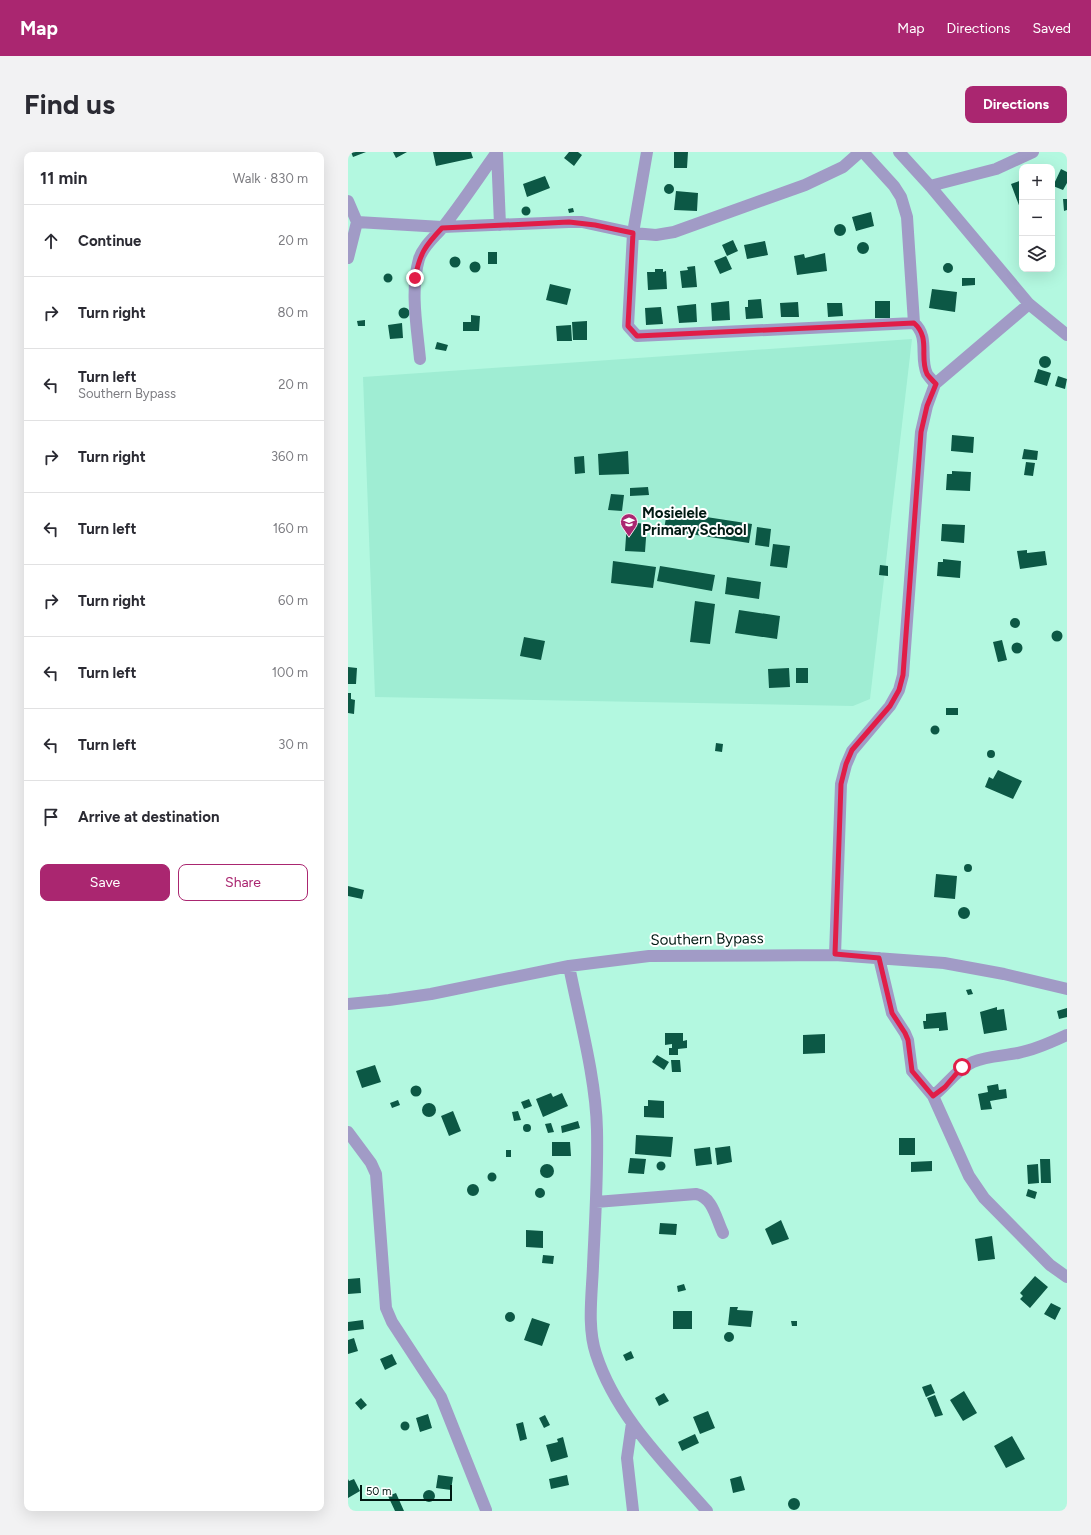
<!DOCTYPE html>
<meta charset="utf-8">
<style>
:root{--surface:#fff;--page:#f2f2f3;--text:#2b2b33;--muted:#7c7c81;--line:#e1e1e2;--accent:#aa2670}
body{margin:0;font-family:Figtree,sans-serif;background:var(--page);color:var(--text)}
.controls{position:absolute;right:12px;top:12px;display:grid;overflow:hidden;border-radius:8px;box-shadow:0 4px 16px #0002}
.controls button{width:36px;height:36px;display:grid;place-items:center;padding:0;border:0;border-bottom:1px solid var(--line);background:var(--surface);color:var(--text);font:20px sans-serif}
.scale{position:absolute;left:12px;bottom:10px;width:92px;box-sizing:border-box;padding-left:4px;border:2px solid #001a13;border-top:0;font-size:11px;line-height:14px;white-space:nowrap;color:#001a13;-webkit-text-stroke:3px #fff;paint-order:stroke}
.stop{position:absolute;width:12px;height:12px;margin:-9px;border:3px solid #e11d48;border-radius:50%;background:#fff}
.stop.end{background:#e11d48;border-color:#fff;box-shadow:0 1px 4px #0008}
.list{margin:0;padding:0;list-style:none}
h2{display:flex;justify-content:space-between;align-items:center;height:52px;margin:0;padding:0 16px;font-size:17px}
h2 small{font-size:13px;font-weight:400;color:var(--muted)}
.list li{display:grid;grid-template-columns:26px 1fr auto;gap:12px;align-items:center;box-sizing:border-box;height:72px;padding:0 16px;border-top:1px solid var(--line)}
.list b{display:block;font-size:15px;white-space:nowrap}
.list p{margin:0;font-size:13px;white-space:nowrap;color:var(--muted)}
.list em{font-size:13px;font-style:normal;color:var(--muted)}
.actions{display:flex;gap:8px;padding:12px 16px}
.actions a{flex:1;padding:9px 0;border:1px solid var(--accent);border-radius:8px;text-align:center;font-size:14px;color:var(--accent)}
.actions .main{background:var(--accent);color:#fff}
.icon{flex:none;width:22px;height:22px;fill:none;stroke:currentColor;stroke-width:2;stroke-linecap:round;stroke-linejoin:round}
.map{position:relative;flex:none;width:719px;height:1359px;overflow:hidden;border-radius:8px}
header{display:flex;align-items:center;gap:24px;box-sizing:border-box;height:56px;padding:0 20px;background:var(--accent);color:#fff}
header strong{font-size:19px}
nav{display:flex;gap:22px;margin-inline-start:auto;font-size:14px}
.intro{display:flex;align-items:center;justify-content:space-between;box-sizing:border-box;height:96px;padding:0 24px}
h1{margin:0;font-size:28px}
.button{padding:10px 18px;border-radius:8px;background:var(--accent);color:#fff;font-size:14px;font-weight:700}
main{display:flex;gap:24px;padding:0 24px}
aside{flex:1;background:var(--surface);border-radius:8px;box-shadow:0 4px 16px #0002}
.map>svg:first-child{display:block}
.built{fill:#9fedd3}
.building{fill:#0c5845}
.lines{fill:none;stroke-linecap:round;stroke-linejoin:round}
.minor{stroke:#a19bc6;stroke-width:12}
.route{stroke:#e11d48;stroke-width:5}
.labels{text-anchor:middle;stroke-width:4;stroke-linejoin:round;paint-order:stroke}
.poi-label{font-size:15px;font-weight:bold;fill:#001a13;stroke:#fff;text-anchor:start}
.street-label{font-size:15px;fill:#001a13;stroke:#fff}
</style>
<header>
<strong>Map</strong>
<nav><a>Map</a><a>Directions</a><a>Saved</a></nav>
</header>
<div class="intro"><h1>Find us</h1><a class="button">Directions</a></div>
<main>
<aside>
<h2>11 min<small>Walk · 830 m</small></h2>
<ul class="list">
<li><svg class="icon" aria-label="ahead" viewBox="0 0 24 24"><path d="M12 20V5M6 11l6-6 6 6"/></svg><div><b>Continue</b></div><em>20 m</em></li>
<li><svg class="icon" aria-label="right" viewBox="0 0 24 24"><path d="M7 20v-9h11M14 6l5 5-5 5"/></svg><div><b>Turn right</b></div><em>80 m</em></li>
<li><svg class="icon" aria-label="left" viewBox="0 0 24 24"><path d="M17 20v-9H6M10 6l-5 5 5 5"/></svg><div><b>Turn left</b><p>Southern Bypass</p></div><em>20 m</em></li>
<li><svg class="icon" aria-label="right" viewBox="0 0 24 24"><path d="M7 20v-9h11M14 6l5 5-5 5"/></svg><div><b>Turn right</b></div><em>360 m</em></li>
<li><svg class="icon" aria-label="left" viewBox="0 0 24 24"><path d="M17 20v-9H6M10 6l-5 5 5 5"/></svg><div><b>Turn left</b></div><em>160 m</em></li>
<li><svg class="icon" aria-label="right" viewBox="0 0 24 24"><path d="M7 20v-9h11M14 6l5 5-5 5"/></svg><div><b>Turn right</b></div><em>60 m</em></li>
<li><svg class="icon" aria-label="left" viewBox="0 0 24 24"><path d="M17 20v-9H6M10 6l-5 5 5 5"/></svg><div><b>Turn left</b></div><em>100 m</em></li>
<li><svg class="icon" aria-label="left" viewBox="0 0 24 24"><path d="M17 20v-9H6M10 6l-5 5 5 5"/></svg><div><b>Turn left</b></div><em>30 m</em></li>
<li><svg class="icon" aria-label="arrive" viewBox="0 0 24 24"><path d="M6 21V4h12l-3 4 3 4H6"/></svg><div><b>Arrive at destination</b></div></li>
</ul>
<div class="actions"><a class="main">Save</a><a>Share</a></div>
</aside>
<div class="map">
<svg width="719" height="1359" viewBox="0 0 719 1359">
<rect width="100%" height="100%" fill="#b3f8e0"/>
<!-- built -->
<path class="built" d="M564,187L522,547L505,554L27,545L15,225Z"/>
<!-- building -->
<path class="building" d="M3,0H18L5,5Z
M45,0H59L48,6Z
M85,0H123L125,6L88,14Z
M221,0H230L234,3L226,14L216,6Z
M326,0H340L339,16H326Z
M713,17L719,20V31L715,38L705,34Z
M197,24L202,36L179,45L175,32Z
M674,28V55L672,56L663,32Z
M316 37a5 5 0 1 1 10 0a5 5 0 1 1-10 0Z
M328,39L350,41L349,59L326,58Z
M715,47H719V58L716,59Z
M173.5 59a4.5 4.5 0 1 1 9 0a4.5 4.5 0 1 1-9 0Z
M225,56L226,60L221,61L220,57Z
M523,60L526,74L508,79L504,65Z
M486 78a6 6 0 1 1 12 0a6 6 0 1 1-12 0Z
M385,88L390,99L379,104L374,93Z
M417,89L420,103L399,107L396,93Z
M509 96a6 6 0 1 1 12 0a6 6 0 1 1-12 0Z
M140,100H149V112H140Z
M477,101L479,119L449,123L446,104L456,102L457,106Z
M378,104L384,117L372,122L366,109Z
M101.5 110a5.5 5.5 0 1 1 11 0a5.5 5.5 0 1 1-11 0Z
M121.5 115a5.5 5.5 0 1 1 11 0a5.5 5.5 0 1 1-11 0Z
M595 116a5 5 0 1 1 10 0a5 5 0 1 1-10 0Z
M347,114L349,135L334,136L332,119L340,118L339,115Z
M307,117H315V120L318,119L319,137L300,138L299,120H307Z
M35.5 126a4.5 4.5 0 1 1 9 0a4.5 4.5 0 1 1-9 0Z
M614,126H627V133L614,134Z
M202,132L223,137L219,153L198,148Z
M584,137L609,140L607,160L581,156Z
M413,147L415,166L398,167L397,155H400V148Z
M381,149L382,168L364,169L363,151Z
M527,149H542V166H527Z
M450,150L451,165H433L432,151Z
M479,151H494L495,164L480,165Z
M348,152L349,170L331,171L329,154Z
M313,155L315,172L298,173L297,156Z
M50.5 161a5.5 5.5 0 1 1 11 0a5.5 5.5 0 1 1-11 0Z
M123,163L132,164L131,179H115V170H123Z
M17,168V174H10L9,169Z
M239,169V188H225L224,170Z
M54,171L55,186L42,187L40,173Z
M223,173L224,189H209L208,174Z
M89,190L100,193L98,199L87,197Z
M691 210a6 6 0 1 1 12 0a6 6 0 1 1-12 0Z
M690,217L703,221L699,234L686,230Z
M710,224L719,227L717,237L707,234Z
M604,283L626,285L625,301L603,299Z
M676,297L690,299L689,308L674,307Z
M280,299L281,322L251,323L250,302Z
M236,304L237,321L227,322L226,305Z
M678,310L687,311L685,324L676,323Z
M604,319L623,320L622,339L598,338L599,322H604Z
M300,335L301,343L282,344V336Z
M263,342L276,343L274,359L260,358Z
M319,359L404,372L401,391L316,378Z
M279,370L299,372L297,400L277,399Z
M594,372L617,373L616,391L593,389Z
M409,375L423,377L421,395L407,393Z
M425,392L442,394L439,416L422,414Z
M679,398V401L697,399L699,413L672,417L669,399Z
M595,407L613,409L612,426L589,424L590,410H595Z
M265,409L308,415L305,436L263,431Z
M532,413L540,414V424L531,423Z
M312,414L367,423L364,439L309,429Z
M379,425L413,430L411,447L377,442Z
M347,449L367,452L362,492L342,490Z
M391,458L432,464L429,487L387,481Z
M662 471a5 5 0 1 1 10 0a5 5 0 1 1-10 0Z
M703.5 484a5.5 5.5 0 1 1 11 0a5.5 5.5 0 1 1-11 0Z
M176,485L197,489L193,508L172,504Z
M654,488L659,508L650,510L645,490Z
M663.5 496a5.5 5.5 0 1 1 11 0a5.5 5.5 0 1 1-11 0Z
M0,515L9,516L8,532H0Z
M441,516L442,535L421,536L420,517Z
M448,516H460V531H448Z
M0,541H3V547L7,548L6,562L0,561Z
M598,556H610V563H598Z
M582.5 578a4.5 4.5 0 1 1 9 0a4.5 4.5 0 1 1-9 0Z
M368,591L375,592L374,600L367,599Z
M639 602a4 4 0 1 1 8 0a4 4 0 1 1-8 0Z
M650,618L674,629L665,647L637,635L641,625L645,627Z
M616 716a4 4 0 1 1 8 0a4 4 0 1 1-8 0Z
M588,722L609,724L607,747L586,745Z
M0,734L16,738L14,747L0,744Z
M610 761a6 6 0 1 1 12 0a6 6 0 1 1-12 0Z
M623,837L625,842L620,843L618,838Z
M649,855V858L656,857L659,878L636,882L632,860Z
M719,856V865L711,867L709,859Z
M598,860L600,878L591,879V876L576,877L575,869H578V862Z
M317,881H335V889L339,888V896L330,897V903H321V896H324V892L317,893Z
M477,882V901L455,902V883Z
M309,903L321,910L316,918L304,910Z
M323,908H332L333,920H324Z
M27,913L33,930L14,936L8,919Z
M650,932L651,938L658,937L659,946L642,949L644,957L633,958L630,942L640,940L639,934Z
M62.5 939a5.5 5.5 0 1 1 11 0a5.5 5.5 0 1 1-11 0Z
M203,941L205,945L214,941L220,954L195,965L188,947Z
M181,947L184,954L176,957L173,950Z
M50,948L52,953L44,956L42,951Z
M300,948L316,949V966L296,965V954H300Z
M74 958a7 7 0 1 1 14 0a7 7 0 1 1-14 0Z
M105,959L113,979L101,984L93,964Z
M170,959L173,968L166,969L164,960Z
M230,969L232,976L214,981L213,974Z
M203,971L206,980L200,981L197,972Z
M175 976a4 4 0 1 1 8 0a4 4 0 1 1-8 0Z
M288,983L325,985L323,1005L287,1002Z
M551,986H567V1003H551Z
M204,990H222L223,1004H204Z
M382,994L384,1010L369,1013L367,996Z
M362,995L364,1012L348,1014L346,997Z
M158,998H163V1005H158Z
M282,1006L298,1007L296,1022L280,1021Z
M692,1007H702L703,1031H693Z
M584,1009V1019L563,1020V1010Z
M308.5 1014a4.5 4.5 0 1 1 9 0a4.5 4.5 0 1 1-9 0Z
M690,1012L691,1031L680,1032L679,1013Z
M192 1019a7 7 0 1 1 14 0a7 7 0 1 1-14 0Z
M139.5 1025a4.5 4.5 0 1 1 9 0a4.5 4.5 0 1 1-9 0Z
M119 1038a6 6 0 1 1 12 0a6 6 0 1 1-12 0Z
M187 1041a5 5 0 1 1 10 0a5 5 0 1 1-10 0Z
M680,1037L689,1040L687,1047L678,1044Z
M433,1068L441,1087L424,1093L417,1077Z
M312,1071L329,1072L328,1083L311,1082Z
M178,1078L195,1079V1096L178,1095Z
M644,1084L647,1107L630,1109L627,1087Z
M195,1103L206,1104L205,1112L194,1111Z
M687,1124L700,1135L682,1156L672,1147L675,1144L672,1141Z
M12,1126L13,1141L0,1142V1127Z
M336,1132L338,1138L330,1140L329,1134Z
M703,1151L713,1156L707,1168L696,1162Z
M382,1155H390L389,1158L405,1159L403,1175L380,1173Z
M325,1159H344V1177H325Z
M157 1165a5 5 0 1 1 10 0a5 5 0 1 1-10 0Z
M184,1166L202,1172L194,1194L176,1188Z
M15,1168L16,1177L0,1179V1170Z
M443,1169H449V1174H444Z
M376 1185a5 5 0 1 1 10 0a5 5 0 1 1-10 0Z
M6,1186L10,1199L0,1202V1188Z
M283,1199L286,1206L278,1209L275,1203Z
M44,1202L49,1212L37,1218L32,1207Z
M583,1232L587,1241L578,1245L574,1235Z
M616,1239L629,1261L615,1269L602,1248Z
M316,1241L321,1249L311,1254L307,1246Z
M587,1243L595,1263L587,1265L579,1246Z
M13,1246L19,1253L13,1258L7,1251Z
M360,1259L367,1276L352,1282L345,1265Z
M80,1262L84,1276L72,1280L68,1266Z
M197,1263L202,1273L196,1276L191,1266Z
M52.5 1274a4.5 4.5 0 1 1 9 0a4.5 4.5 0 1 1-9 0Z
M175,1270L179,1287L172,1289L168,1272Z
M347,1282L351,1291L334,1299L330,1290Z
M664,1284L677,1307L658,1316L646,1294Z
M215,1285L220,1305L203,1310L198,1293L210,1290L209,1287Z
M90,1323L105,1325L103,1338L88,1336Z
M219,1323L221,1333L203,1337L201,1327Z
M393,1324L397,1338L385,1341L382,1327Z
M0,1327L1,1329L6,1327L12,1339L0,1346Z
M75 1344a6 6 0 1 1 12 0a6 6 0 1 1-12 0Z
M48,1341L56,1359H47L40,1344Z
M440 1352a6 6 0 1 1 12 0a6 6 0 1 1-12 0Z"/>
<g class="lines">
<!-- minor -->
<path class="minor" d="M149,0L152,73
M299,0L285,81L280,174L289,184L566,171
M515,0L546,34L553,45L559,65L566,171C582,185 571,205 579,222C581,225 585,229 587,232
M551,0L582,34L681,152L719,183
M582,34L648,17L685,0
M0,49L9,70L0,106
M9,70L94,75L221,70H234L285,81L308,83L326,80L457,33L495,15L512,0
M72,207C69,175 62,139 71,107C75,94 87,85 95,75C114,51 131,25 149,0
M487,803L493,632L498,613L504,599L542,554L551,538L555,523L573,280L579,254L587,232L681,152
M531,806L544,861L557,881L560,888L564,919L585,944L621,1024L636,1046L702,1113L719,1125
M221,814C231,865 248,926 249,978C250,1024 247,1069 245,1114C244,1142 239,1175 248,1202C268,1264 317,1311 359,1359
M0,852L41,848L83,842L221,814L301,804L487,803L596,811L656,822L719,837
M585,944C599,933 609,917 625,910C639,904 655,904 670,901C687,898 704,890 719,883
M0,980L23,1011L28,1022L38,1156L44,1170L93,1245L138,1358
M248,1050L348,1042C365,1045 368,1067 375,1081
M284,1271L279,1306L285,1359"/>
</g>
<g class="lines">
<!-- route -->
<path class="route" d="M67,126C72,101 77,94 94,76L221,70L247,73L285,81L280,174L289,184L566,171C583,186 571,205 579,222C581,225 585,229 588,232L579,254L573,280L555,523L551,538L542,554L504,598L498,612L493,632L487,802L531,806L544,861L557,881L560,888L564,919L585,944L597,935L614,915"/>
</g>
<!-- icons -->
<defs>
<g id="school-pin" transform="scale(0.9)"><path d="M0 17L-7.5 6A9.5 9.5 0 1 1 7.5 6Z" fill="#aa2670" stroke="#fff"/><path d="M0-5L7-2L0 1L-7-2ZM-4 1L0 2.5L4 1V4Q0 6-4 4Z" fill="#fff"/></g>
</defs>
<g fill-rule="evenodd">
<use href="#school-pin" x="281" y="370"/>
</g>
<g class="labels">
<!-- poi labels -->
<g class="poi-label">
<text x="294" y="366">Mosielele<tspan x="294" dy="17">Primary School</tspan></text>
</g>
<!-- street labels -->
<g class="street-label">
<text transform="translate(359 787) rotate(-1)" y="5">Southern Bypass</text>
</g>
</g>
</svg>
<div class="controls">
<button>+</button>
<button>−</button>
<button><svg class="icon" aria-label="layers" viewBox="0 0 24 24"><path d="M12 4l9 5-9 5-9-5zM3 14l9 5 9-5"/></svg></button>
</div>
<div class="scale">50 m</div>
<div class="stop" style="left:614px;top:915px"></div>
<div class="stop end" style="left:67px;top:126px"></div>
</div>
</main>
